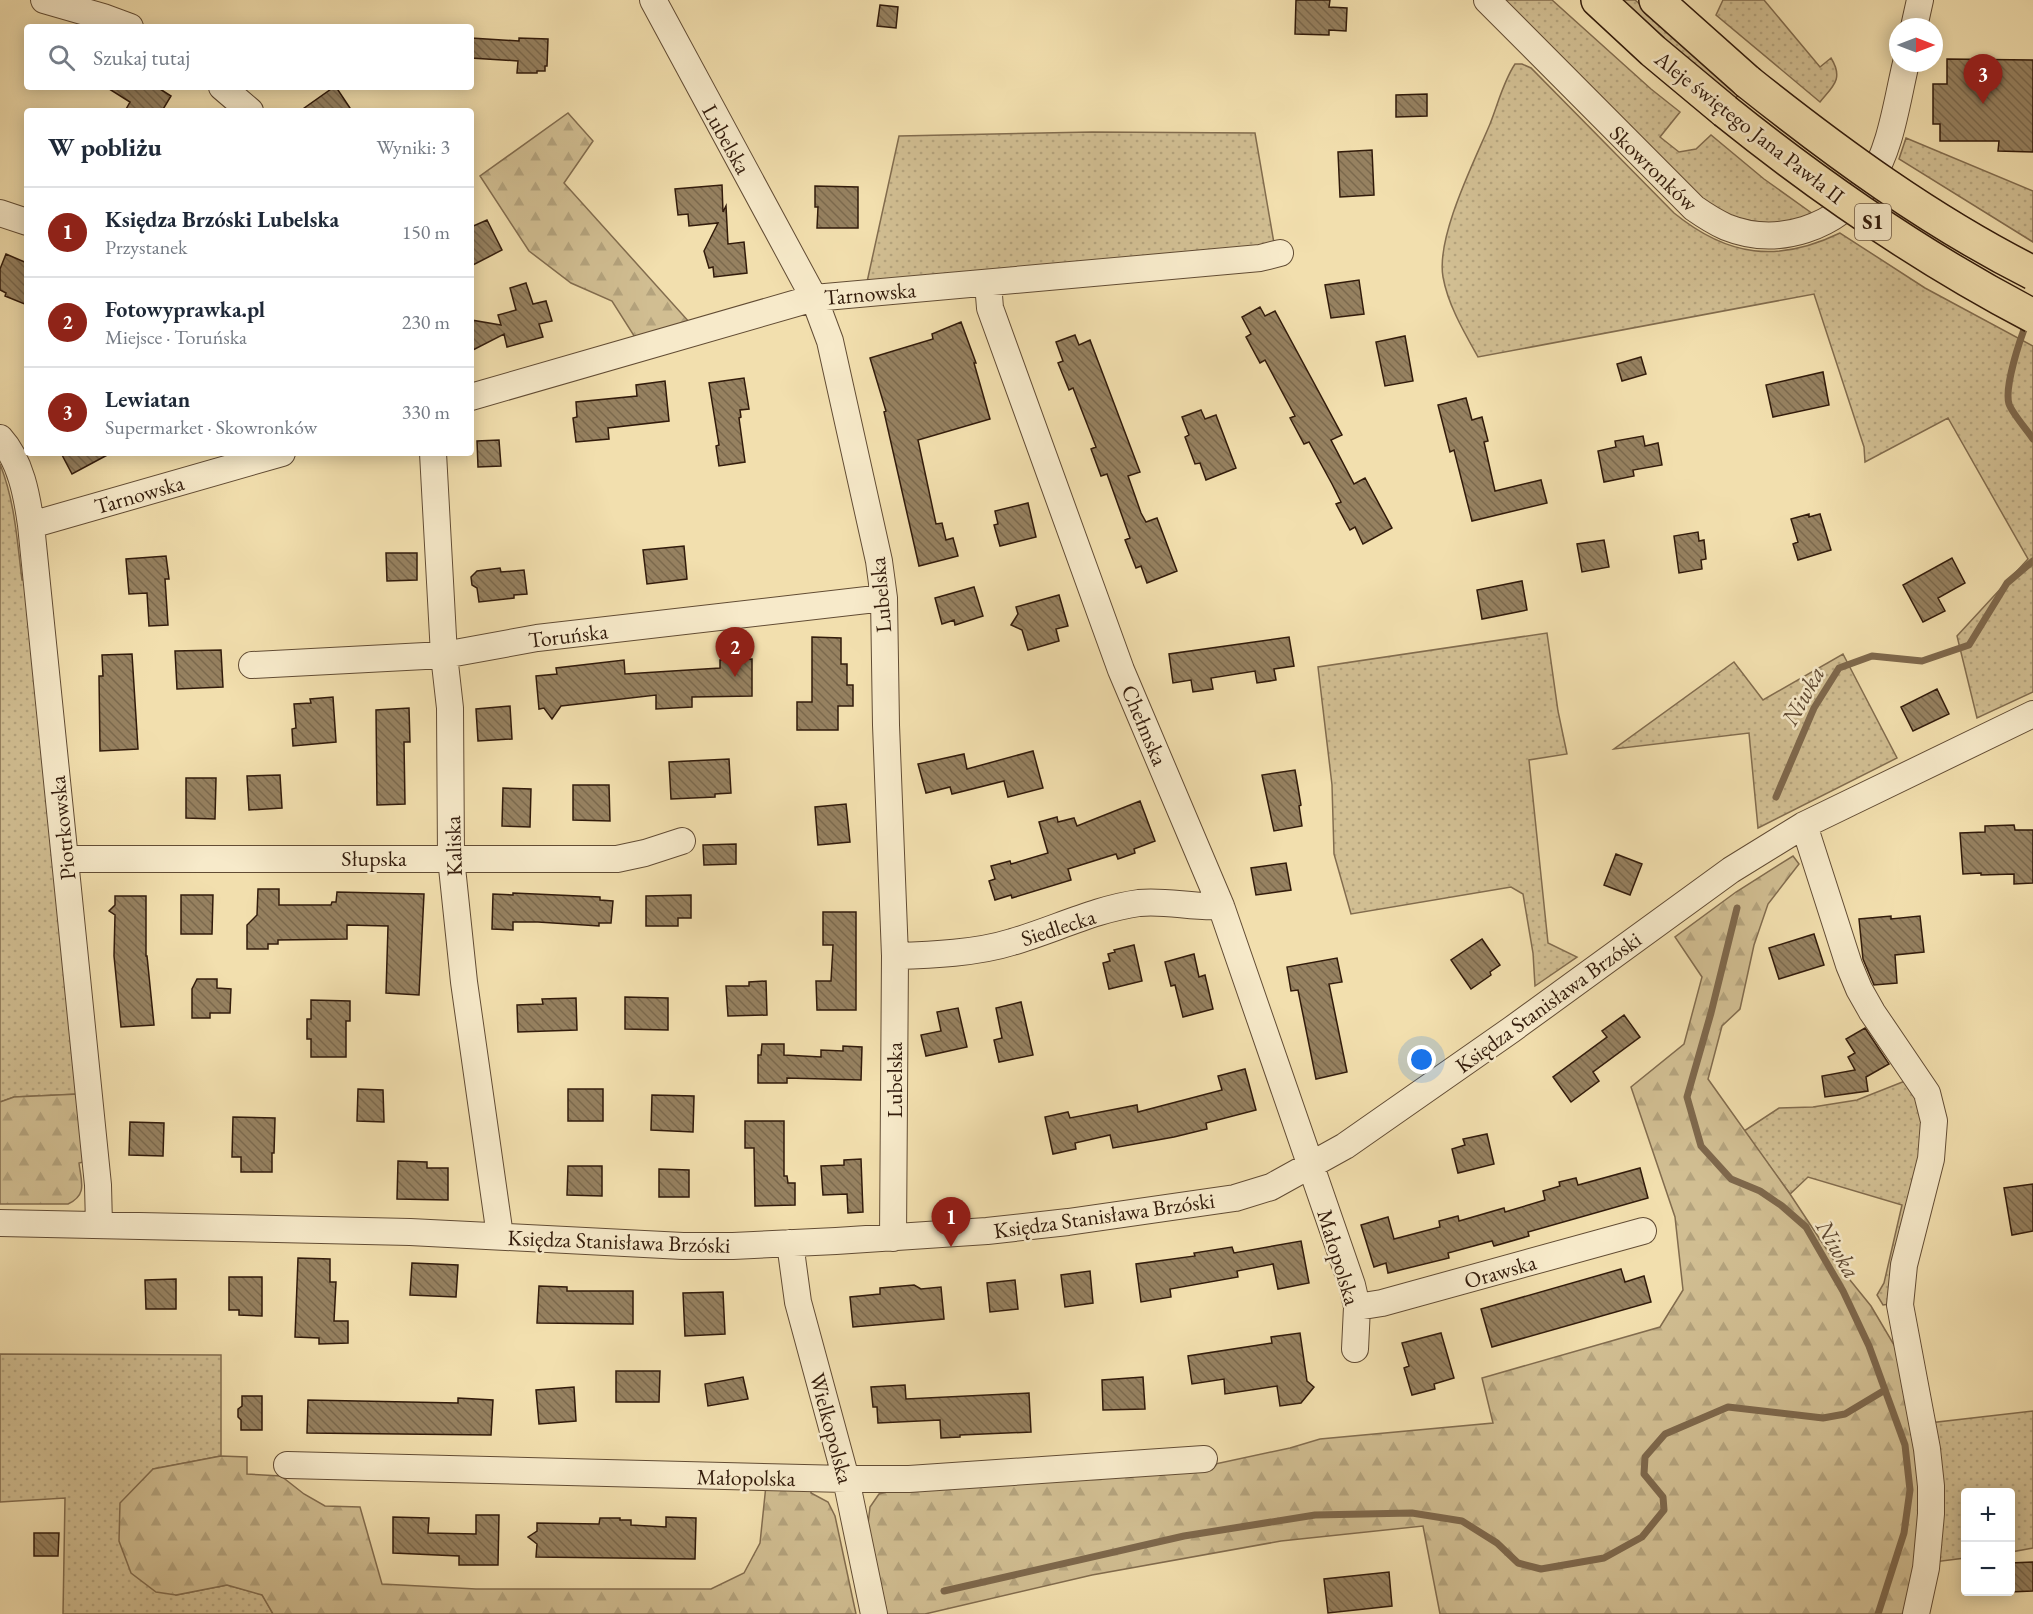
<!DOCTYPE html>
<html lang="pl">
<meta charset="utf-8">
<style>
:root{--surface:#fff;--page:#f2f2f3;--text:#1f2937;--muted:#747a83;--line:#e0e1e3;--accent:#8f2418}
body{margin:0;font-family:"EB Garamond",serif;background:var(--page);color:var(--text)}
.controls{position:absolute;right:18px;bottom:18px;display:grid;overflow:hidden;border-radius:6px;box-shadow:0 3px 15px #0003}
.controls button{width:54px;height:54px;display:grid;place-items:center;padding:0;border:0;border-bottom:2px solid var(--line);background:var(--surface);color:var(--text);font:30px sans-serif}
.compass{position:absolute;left:1889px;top:18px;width:54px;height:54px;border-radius:50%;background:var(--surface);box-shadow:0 3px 15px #0003;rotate:90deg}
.you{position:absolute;left:1422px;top:1060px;width:21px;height:21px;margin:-15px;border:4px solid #fff;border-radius:50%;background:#1a73e8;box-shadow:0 0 0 9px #1a73e833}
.badge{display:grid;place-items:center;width:39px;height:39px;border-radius:50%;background:var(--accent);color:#fff;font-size:20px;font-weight:700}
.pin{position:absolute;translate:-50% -50px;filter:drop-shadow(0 2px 3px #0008)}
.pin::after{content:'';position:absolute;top:32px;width:21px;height:18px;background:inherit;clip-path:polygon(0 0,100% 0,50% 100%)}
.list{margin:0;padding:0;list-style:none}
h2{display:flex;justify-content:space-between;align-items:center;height:78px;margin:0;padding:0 24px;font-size:26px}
h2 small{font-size:20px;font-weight:400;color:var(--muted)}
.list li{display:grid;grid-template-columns:39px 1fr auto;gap:18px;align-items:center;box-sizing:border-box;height:90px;padding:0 24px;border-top:2px solid var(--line)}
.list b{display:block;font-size:22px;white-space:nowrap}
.list p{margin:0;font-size:20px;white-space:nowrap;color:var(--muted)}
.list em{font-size:20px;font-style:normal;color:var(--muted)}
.icon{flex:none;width:33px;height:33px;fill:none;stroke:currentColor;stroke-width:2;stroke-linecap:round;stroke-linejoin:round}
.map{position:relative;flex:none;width:2033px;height:1614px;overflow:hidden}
.search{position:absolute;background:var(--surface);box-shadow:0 3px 15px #0003;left:24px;top:24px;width:450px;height:66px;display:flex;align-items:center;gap:15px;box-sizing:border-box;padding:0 21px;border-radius:6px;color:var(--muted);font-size:22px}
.panel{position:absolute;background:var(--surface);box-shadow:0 3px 15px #0003;left:24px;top:108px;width:450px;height:348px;border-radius:6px}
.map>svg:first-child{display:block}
.grass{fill:url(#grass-dots);stroke:#826c4e;stroke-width:1.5}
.forest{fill:url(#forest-firs);stroke:#826c4e;stroke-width:1.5}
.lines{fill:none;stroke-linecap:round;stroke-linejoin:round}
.stream{stroke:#7e684c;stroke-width:7}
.building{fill:url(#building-back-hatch);stroke:#321b0b;stroke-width:1.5}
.minor-casing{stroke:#624c34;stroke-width:28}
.highway-casing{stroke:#321b0b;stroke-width:36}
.minor{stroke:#f7eaca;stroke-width:26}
.highway{stroke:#f2dfae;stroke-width:33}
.highway-bridge-casing{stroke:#321b0b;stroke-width:36;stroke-linecap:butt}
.highway-bridge{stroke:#f2dfae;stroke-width:33}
.labels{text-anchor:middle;stroke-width:5;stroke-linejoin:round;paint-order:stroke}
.shield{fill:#f7eaca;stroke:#6d5944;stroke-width:1.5}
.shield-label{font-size:21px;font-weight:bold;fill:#321b0b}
.street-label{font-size:22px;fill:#321b0b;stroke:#f7eaca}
.water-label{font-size:24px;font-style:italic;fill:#5e4831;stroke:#f7eaca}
</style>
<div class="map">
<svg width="2033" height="1614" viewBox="0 0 2033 1614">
<defs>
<pattern id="grass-dots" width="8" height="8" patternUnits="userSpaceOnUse" patternTransform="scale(1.5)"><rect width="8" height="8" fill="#d1be92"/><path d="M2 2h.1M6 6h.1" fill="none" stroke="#b4a37d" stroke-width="1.8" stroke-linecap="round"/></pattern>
<pattern id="forest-firs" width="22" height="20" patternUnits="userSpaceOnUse" patternTransform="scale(1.5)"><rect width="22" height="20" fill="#d1be92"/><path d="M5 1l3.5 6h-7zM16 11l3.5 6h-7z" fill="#b4a37d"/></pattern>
<pattern id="building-back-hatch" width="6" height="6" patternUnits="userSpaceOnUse" patternTransform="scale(1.5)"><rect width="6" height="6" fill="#968160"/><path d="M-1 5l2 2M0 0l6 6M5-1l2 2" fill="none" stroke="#7b694d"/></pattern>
</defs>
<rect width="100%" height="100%" fill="#f2dfae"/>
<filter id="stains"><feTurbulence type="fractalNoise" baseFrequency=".00333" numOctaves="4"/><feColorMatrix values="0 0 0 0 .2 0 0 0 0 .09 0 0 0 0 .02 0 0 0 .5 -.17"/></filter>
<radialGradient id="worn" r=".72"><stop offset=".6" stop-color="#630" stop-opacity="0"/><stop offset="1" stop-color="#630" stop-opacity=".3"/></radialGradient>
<!-- grass -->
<path class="grass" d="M1501,0H1552L1651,89L1680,112L1660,137L1679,152L1696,149L1711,135L1764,179L1813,214C1777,229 1749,223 1714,210Z
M1618,0H1635L1741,91L1735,99Z
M1723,0H1764L1820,67L1831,58C1844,79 1833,86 1820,102L1716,15Z
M1515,64H1522L1531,68L1674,213C1728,257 1778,263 1840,233L1925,288L2033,346V692L1977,718L1957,636L2028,559L1948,418L1865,462L1864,447L1814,294L1478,357C1464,332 1448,305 1443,277C1436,237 1474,162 1490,124C1498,104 1503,82 1515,64Z
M1092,132L1255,133L1275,249L867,282L899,136Z
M1906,138L2033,191V242L1899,159Z
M0,464C15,502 17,540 22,580H28L79,1094L14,1097L0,1102Z
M1547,633L1558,711L1567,754L1529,760L1548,943L1577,957L1535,986L1533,953L1523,894L1511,887L1351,914L1334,854L1332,785L1318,667Z
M1843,654L1897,758L1758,828L1749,733L1614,749L1734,662L1763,700Z
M1910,1079L1928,1131L1890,1304L1883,1305L1877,1295L1884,1283L1902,1205L1808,1177L1790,1194L1744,1131L1779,1108L1813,1107L1857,1100Z
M0,1354L221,1355V1456L153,1469L176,1595L227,1585L263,1595L273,1614H63L65,1498L0,1502Z
M2033,1411V1548L2011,1552L2010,1492H1966L1965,1558L1934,1562L1929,1423Z"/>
<!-- forest -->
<path class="forest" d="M568,113L593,141L564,183L691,324L636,339L612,301L571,283L529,251L480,176Z
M1793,856L1799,864L1768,904L1754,945L1740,1009L1722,1026L1708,1079L1790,1194L1833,1259L1871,1306L1903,1360L1927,1508L1906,1614H1440L1423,1526L1281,1541L1092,1575L925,1614H887L868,1524L870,1507L879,1494L906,1487L1206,1466L1290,1448L1320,1439L1493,1423L1482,1378L1660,1327L1683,1290L1675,1217L1631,1087L1684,1044L1702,977L1675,937L1736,892Z
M79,1094L87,1161L79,1163C81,1181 88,1195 68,1204H0V1102L14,1097Z
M221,1456L247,1457V1474L281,1476L304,1494L325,1506L360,1507L382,1584L476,1589H711L744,1573L760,1543L766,1485L811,1486V1493L828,1502L835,1516L856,1614H273L262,1595L227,1585L176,1595L156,1592L131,1573L119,1541L120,1503L153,1469Z"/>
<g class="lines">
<!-- stream -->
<path class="stream" d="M2027,322C2020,339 2004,387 2009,404C2012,413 2027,430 2033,439
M1776,797L1814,708L1839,668L1872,656L1922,661L1969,645L2007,583L2033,561
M1737,908L1711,1013L1687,1097L1701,1146L1731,1179L1760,1191L1782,1206L1806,1227L1843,1291L1869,1346L1905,1445L1910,1490L1904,1533L1878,1614
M944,1591L1184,1536L1315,1515L1412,1513L1462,1521L1497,1543L1518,1563L1541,1569L1604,1558L1642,1537L1664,1510L1663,1497L1644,1474L1645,1457L1665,1434L1728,1407L1823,1418L1845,1414L1885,1390"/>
</g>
<!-- building -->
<path class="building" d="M1296,0H1330L1329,7L1347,8L1346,31L1329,30V35L1295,34Z
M880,5L898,7L896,28L877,26Z
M471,38L519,41V38L548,39L547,66H545V71H537V73H517L518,61L471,58Z
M1947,59L2033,60V152L1998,151L1999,141H1940V124H1933V84H1947Z
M106,87H157L171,96L162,111H125L130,102Z
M334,87H336L352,111H300Z
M1427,94V116L1396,117V95Z
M1372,150L1374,195L1340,197L1338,152Z
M722,185L723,212L726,206L728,244L744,242L747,273L714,277L713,267L709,268L704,251L718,223L689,226L688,214L678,215L675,189Z
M815,186L858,187V228H817L818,207H815Z
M487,220L502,250L471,266V227Z
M6,254L27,263V305L5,296L6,293L0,290V269Z
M1359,280L1364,314L1331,318L1325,285Z
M526,283L533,304L546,301L552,321L539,324L543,337L507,347L504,334L471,351V320L501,325L498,315L516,310L510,288Z
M1260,307L1265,316L1275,311L1342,435L1331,440L1354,484L1365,478L1392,528L1363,544L1355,527L1350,530L1336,504L1341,502L1332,484L1309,442L1304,444L1290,418L1295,416L1265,360L1260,363L1246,337L1251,334L1242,317Z
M961,322L976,363H974L990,419L918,440L936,524L942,523L946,540L953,538L958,556L919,566L884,412L886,411L870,358L933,339L932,334Z
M1075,335L1079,345L1090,340L1140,472L1128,476L1141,513L1146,522L1157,518L1177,571L1147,583L1141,566L1136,568L1125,540L1130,538L1107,474L1101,476L1091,449L1096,447L1073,388L1069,390L1058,363L1063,361L1056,342Z
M1405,336L1413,381L1385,386L1376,342Z
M1641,357L1646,374L1622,381L1617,364Z
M1823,372L1829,405L1773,417L1766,385Z
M744,378L749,409L740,410L741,417L739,418L745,462L719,466L716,446L719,445L709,383Z
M665,381L669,421L608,428L609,439L576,442L573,418L577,417L576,402L637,396L636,385Z
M1466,398L1472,420L1482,417L1488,441L1484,442L1495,491L1541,480L1547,503L1472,521L1454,450L1450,452L1438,405Z
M1201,410L1205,419L1216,415L1236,468L1206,480L1200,463L1195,464L1185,437L1189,435L1182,417Z
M1643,436L1645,446L1658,443L1662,465L1633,470L1634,476L1604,482L1598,451L1616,447L1615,441Z
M499,440L501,466L478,467L477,441Z
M61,453H111L72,474Z
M1028,503L1036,537L1000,546L994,525L998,524L995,511Z
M1809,514V517L1820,514L1831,550L1798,560L1793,544L1798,542L1791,519Z
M1698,532L1699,541L1704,540L1706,559L1701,560L1702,569L1679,573L1674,536Z
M1604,540L1609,567L1582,572L1577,544Z
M684,546L687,579L647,584L643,550Z
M386,553H417V580L387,581Z
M166,556L169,579H165L168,625L149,626L147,593L129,594L126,559Z
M1952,558L1965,583L1938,598L1945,611L1923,622L1903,585Z
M500,568L501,572L524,570L527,594L514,595V598L479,602L477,588L472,585L471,577L477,571Z
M1522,581L1527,610L1482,619L1477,590Z
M974,587L983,616L955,625L954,620L942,624L935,598Z
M1059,595L1068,626L1056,629L1059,641L1028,650L1022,630L1011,625L1018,614L1016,607Z
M812,637L841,638V664H847V685H853V706H838V730H797V702H812Z
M1289,637L1294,666L1274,669L1276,680L1257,683L1255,671L1211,678L1213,689L1193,692L1191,680L1173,683L1169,654Z
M221,650L223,687L177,689L175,651Z
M132,654L138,749L100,751L99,676H103L102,655Z
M752,659V696L692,697V707L656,709V695L561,706L552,719L544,708L539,709L536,676L557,674L556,668L624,660L625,674L720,668V660Z
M1937,689L1949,714L1913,731L1901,707Z
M333,697L336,742L293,746L292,729L296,728L294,704L311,703L310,699Z
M510,706L512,739L478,741L476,709Z
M409,708L410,742H404L405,804L377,805L376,710Z
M1033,751L1043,788L1008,797L1004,781L952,794L950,787L926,793L918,764L964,754L967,769Z
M729,759L731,793L715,794V797L671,799L669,762Z
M1295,770L1301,805L1299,806L1302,826L1274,831L1262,775Z
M280,775L282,808L249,810L247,776Z
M186,778H216L215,819L186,818Z
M573,785H609L610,821L573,820Z
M503,788L531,789L530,827L502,826Z
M1140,801L1155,841L1134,849L1135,853L1118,859L1116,854L1068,869L1071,880L1012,898L1011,895L995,900L989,881L995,879L991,866L1010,861L1011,864L1048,853L1039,822L1057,817L1058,822L1074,818L1077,826Z
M846,804L850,842L818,845L815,807Z
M2014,825L2015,830H2033V883L2014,884V874L1981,875V873L1963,874L1960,833L1985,832V826Z
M736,844V864L704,865L703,845Z
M1616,854L1642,864L1630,895L1604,885Z
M1286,863L1291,890L1256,895L1251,868Z
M258,889H279V905H331L332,902H336L337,892L424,894L419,995L386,993L388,926L347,925V939L278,940V944H268V949H247V925L257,915Z
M513,893L600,897V900L613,901L611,923H599V926L538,922H513V930L492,929L493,894L513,895Z
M181,895H213L212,934H181Z
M691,895V918H678V926H646V896Z
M115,896H146V956H147L154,1025L121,1027L114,956L115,915L109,911L115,905Z
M823,912H856V1010H817L816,981H831L833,945H823Z
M1891,916V919L1920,916L1924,952L1895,955L1897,983L1874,985L1863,959L1859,919Z
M1814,934L1824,965L1779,979L1769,948Z
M1482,939L1500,965L1490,972L1491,975L1471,989L1451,960Z
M1134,945L1142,981L1109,989L1103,963L1110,961L1108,954L1115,952L1114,950Z
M1194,954L1199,977L1205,975L1213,1009L1183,1017L1175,985L1171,986L1165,962Z
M1337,958L1342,982L1329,984L1347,1072L1316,1079L1298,990L1291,991L1287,967Z
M197,979H217V988L231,989L230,1013H210V1018H192V989Z
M766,981L767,1015L728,1016L726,986H749V982Z
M625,997L668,998V1030L625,1029Z
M576,998L577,1030L518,1032L517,1005L543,1004L542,999Z
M311,1000L350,1001V1021H346V1057H311V1039H307V1019H311Z
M1021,1002L1033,1055L999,1062L994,1040L1002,1038L996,1008Z
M958,1008L967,1047L926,1056L921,1035L941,1031L937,1012Z
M1624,1015L1640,1037L1593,1072L1599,1081L1571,1102L1553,1077L1607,1037L1602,1031Z
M1865,1028L1889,1064L1866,1077L1868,1091L1825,1097L1822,1076L1855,1070L1848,1057L1855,1053L1846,1039Z
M762,1044H784V1055L821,1057V1050L843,1051V1046L862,1047L861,1080L787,1078V1083H758V1055H761Z
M1245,1069L1256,1110L1206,1123L1207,1129L1174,1137L1113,1148L1110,1135L1075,1143L1076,1149L1053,1154L1045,1117L1068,1112L1070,1118L1137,1105L1138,1112L1222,1090L1218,1076Z
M358,1089L383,1090L384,1122L357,1121Z
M568,1089H603V1121H568Z
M652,1095L694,1096L693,1132L651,1130Z
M233,1117L275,1118L274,1153H272V1172H241V1157H232Z
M745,1121H784V1176H787L788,1183H795V1205L755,1206L754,1148H745Z
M130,1122L164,1123L163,1156L129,1155Z
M1487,1134L1494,1164L1458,1173L1452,1149L1465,1145L1463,1139Z
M861,1159L863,1212L848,1213L847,1194L823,1195L821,1166L844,1165V1160Z
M398,1161L427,1162V1168H448V1200L397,1199Z
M568,1166H602V1196L567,1195Z
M1640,1168L1648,1198L1528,1232L1529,1236L1494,1246L1492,1241L1448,1253L1449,1258L1388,1273L1386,1263L1374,1267L1361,1225L1388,1217L1394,1239L1440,1227L1439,1221L1458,1216L1459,1221L1504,1208L1505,1212L1545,1200L1543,1191L1560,1186L1559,1182L1576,1178L1578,1185Z
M659,1169L689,1170V1197H659Z
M2033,1184V1231L2012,1235L2004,1188Z
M1301,1241L1309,1283L1278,1289L1273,1264L1237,1271L1238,1277L1170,1289L1171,1297L1141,1302L1136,1264L1195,1256L1194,1253L1232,1247L1234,1253Z
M298,1258L330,1259V1282H336L334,1321H348V1343L319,1344V1338L295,1337Z
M412,1263L458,1265L456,1297L410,1295Z
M1621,1269L1625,1282L1644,1276L1651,1302L1492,1347L1481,1309Z
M1090,1271L1093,1303L1065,1307L1061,1275Z
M229,1277H262V1316L239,1315V1310H229Z
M176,1279V1309H146L145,1280Z
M1015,1280L1018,1309L990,1312L987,1283Z
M914,1285L921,1289L941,1287L944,1319L853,1327L850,1297L880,1294V1288Z
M539,1286L567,1287V1291H633V1324L537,1323Z
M723,1292L725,1334L685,1336L683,1293Z
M1300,1333L1307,1381L1314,1387L1301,1403L1280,1406L1277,1386L1225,1394L1224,1379L1192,1384L1188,1356L1272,1343L1271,1337Z
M1441,1333L1454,1378L1434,1384L1435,1389L1412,1395L1404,1368L1409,1366L1402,1343Z
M616,1371H660L659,1402H616Z
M743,1377L748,1399L708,1406L705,1384Z
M1143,1377L1145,1409L1103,1410L1102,1380Z
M905,1385L906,1399L1029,1393L1031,1432L960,1435V1437L941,1438L940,1420L878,1423L877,1407H873L871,1387Z
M574,1387L576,1421L539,1424L536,1390Z
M242,1396H262V1430H241V1420L238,1417V1409L242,1406Z
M458,1398L493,1400L491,1435L307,1433L308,1400L458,1403Z
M476,1515H499L498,1565H459V1556L393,1553V1517L429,1518L428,1533L476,1534Z
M666,1517L696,1518L695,1559L536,1557L537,1544L528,1537L537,1531V1523L599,1524L600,1518H620V1520H631V1525L666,1527Z
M34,1533H59L58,1556H34Z
M2033,1562V1591L2010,1592V1563Z
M1389,1572L1392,1606L1328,1613L1324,1579Z"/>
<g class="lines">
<!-- minor casing -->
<g class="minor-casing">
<path id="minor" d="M44,0L103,17L130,27
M653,0L814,298L830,341L879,561L884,598L886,725L895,956L893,1238
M1487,0L1694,208C1704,215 1715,222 1726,227C1778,248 1837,228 1869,182C1891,150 1897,100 1906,63
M1914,27L1920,0
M222,87L250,111
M0,213L27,222
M988,283L990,308L1121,670L1221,906L1352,1285L1357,1307L1355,1349
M471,397L814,298L1260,258L1280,253
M0,438C21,461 27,496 31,525L98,1185L99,1225
M433,453L444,655L450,708L451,858L464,982L500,1236
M31,525L282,453
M252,665L444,655L537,638L884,598
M1804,825L1849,965L1859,989L1872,1012L1927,1093L1934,1121L1931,1159L1904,1265L1900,1305L1927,1449L1931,1486V1514L1926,1568L1916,1614
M65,859H617L645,853L682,841
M895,956C932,955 977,953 1012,942C1054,930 1095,909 1139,903C1166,900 1193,908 1221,906
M0,1223L410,1232L683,1246H733L836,1241L987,1231L1068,1222L1235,1198L1271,1187L1345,1146L1511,1030L1731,870L1804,825L2033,714
M790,1243L798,1302L846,1479L874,1614
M1357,1307L1382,1303L1643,1231
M287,1465L846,1479H909L1204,1459"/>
</g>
<!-- highway casing -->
<g class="highway-casing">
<path id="highway" d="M1598,0L1653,51L1725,111
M1656,0L1748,82"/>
</g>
<!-- minor -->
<use href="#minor" class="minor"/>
<!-- highway -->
<use href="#highway" class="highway"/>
<!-- highway-bridge casing -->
<g class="highway-bridge-casing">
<path id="highway-bridge" d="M1748,82C1837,153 1930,221 2033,273
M1725,111C1822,189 1922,258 2033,316"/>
</g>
<!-- highway-bridge -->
<use href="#highway-bridge" class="highway-bridge"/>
</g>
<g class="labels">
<!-- shield labels -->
<rect class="shield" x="1855" y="204" width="36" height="36" rx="4.5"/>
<g class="shield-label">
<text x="1873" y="229">S1</text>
</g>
<!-- street labels -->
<g class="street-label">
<text transform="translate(1750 127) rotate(38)" y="8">Aleje świętego Jana Pawła II</text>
<text transform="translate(727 139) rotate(61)" y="8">Lubelska</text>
<text transform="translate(1654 168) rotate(44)" y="8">Skowronków</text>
<text transform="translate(870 293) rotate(-5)" y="8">Tarnowska</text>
<text transform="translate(139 494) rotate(-16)" y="8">Tarnowska</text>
<text transform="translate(880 595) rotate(-95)" y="8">Lubelska</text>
<text transform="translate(568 635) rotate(-7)" y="8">Toruńska</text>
<text transform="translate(1145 725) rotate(67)" y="8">Chełmska</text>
<text transform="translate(62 828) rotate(-96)" y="8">Piotrkowska</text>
<text transform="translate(453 846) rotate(-92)" y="8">Kaliska</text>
<text x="374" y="866">Słupska</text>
<text transform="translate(1058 927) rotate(-18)" y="8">Siedlecka</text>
<text transform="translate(1548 1002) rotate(-36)" y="8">Księdza Stanisława Brzóski</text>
<text transform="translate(894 1080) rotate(-90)" y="8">Lubelska</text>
<text transform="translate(1104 1215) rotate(-8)" y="8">Księdza Stanisława Brzóski</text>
<text transform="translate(619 1241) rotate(2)" y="8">Księdza Stanisława Brzóski</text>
<text transform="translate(1339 1257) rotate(73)" y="8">Małopolska</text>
<text transform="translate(1500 1271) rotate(-16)" y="8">Orawska</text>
<text transform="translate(832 1428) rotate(75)" y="8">Wielkopolska</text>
<text transform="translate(746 1477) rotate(1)" y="8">Małopolska</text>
</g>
<!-- water labels -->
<g class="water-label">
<text transform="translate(1803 696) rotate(-61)" y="8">Niwka</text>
<text transform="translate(1838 1249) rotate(60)" y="8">Niwka</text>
</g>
</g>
<rect width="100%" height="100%" filter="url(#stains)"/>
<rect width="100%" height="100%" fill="url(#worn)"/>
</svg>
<div class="controls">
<button>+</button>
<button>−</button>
</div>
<svg class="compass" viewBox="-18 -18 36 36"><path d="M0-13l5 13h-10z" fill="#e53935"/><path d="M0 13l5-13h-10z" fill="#747a83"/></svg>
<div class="you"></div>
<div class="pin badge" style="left:951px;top:1247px">1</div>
<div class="pin badge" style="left:735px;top:677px">2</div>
<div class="pin badge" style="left:1983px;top:104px">3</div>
<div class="search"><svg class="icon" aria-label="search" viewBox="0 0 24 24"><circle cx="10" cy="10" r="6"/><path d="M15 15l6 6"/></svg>Szukaj tutaj</div>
<section class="panel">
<h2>W pobliżu<small>Wyniki: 3</small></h2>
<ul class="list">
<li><span class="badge">1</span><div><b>Księdza Brzóski Lubelska</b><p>Przystanek</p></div><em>150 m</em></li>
<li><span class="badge">2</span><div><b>Fotowyprawka.pl</b><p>Miejsce · Toruńska</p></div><em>230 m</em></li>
<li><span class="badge">3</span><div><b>Lewiatan</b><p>Supermarket · Skowronków</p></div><em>330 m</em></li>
</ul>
</section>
</div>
